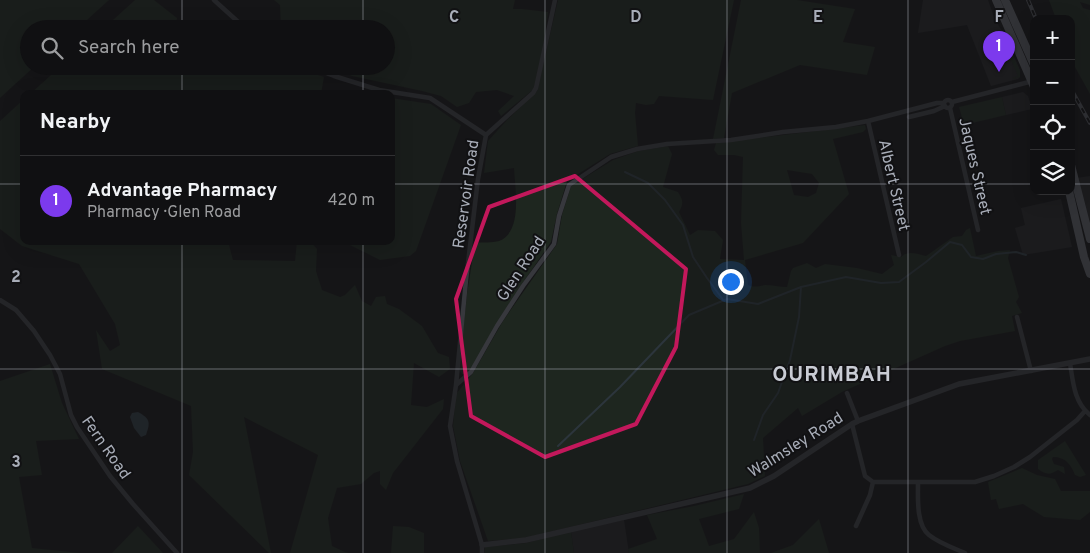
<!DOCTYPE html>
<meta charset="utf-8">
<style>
:root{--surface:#101012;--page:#1e1e20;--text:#f1f3f6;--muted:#9c9d9f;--line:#303032;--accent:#7c3aed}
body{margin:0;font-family:Overpass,sans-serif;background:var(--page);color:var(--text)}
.controls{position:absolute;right:15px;top:15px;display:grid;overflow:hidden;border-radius:10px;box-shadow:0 5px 20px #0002}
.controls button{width:45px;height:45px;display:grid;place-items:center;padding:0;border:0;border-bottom:1px solid var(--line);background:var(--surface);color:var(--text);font:25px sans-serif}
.you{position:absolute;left:730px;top:281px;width:18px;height:18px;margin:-12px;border:4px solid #fff;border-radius:50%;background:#1a73e8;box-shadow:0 0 0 8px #1a73e833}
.badge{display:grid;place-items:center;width:32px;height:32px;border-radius:50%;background:var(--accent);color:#fff;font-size:16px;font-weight:700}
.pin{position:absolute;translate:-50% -41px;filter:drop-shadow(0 1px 2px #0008)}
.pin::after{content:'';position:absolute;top:26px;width:18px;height:15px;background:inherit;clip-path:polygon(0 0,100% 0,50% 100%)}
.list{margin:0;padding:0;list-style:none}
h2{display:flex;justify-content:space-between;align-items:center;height:65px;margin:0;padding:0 20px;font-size:21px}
h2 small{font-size:16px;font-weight:400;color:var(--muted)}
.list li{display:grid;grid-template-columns:32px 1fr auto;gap:15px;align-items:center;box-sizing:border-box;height:90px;padding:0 20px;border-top:1px solid var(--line)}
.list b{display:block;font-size:19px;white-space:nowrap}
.list p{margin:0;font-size:16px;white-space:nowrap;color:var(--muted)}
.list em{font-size:16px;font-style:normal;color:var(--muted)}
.icon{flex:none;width:28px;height:28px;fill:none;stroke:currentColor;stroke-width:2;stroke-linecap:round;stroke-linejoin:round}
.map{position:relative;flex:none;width:1090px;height:553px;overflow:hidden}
.search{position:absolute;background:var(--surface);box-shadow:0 5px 20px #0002;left:20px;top:20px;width:375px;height:55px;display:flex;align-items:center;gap:12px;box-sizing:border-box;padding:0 18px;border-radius:28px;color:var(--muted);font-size:19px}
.panel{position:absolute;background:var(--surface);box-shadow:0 5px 20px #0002;left:20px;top:90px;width:375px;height:155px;border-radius:10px}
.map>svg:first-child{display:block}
.built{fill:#222225}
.green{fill:#1e261f;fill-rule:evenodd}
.water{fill:#2c353c}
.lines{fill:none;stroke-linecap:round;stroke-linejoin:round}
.stream{stroke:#2c353c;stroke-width:2}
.minor{stroke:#37383d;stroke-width:4.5}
.tertiary{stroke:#37383d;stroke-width:5.5}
.primary{stroke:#53555c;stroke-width:8}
.rail-casing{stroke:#4a4c52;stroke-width:4}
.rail{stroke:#111113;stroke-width:2;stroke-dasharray:5.5;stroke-linecap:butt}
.marked{fill:none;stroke:#c2185b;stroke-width:4;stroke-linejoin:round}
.grid{fill:none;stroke:#a8adb8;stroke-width:1;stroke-opacity:0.55}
.labels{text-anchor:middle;stroke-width:4;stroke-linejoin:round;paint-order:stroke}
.street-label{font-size:16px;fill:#a8adb8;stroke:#111113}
.district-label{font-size:21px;font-weight:bold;letter-spacing:1px;fill:#c9ccd4;stroke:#111113}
.grid-label{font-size:16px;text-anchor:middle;font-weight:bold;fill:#a8adb8;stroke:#111113;stroke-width:4;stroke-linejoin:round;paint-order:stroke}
</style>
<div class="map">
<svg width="1090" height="553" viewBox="0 0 1090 553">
<rect width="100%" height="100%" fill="#161618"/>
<!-- built -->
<path class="built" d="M923,0H988L995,20L1004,34L1020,70V77L1018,79L991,86L967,25L918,33Z
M1023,92L1028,96L1032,109L1006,115L1002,97Z
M1090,176V235L1076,178Z
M1061,199L1072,247L1023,255L1015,228L1025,225L1021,208Z
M624,520L629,553H574L571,531Z"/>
<!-- green -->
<path class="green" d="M0,0H109L77,29H29V66H35L0,98Z
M135,0H154L177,18L175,29H103Z
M274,0H515L513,9H522L548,12L544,42L534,89L501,116L498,111L514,96L497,90L476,92L469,103L457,107L441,96L422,91L352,76L326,66H386V29H281L280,5Z
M558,0H734L713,100L659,96L654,104L646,105L636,103L635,113L638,146L610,154L567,181L557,214L551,242L522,284L469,372L466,374H462L460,371V361L467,294L475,243C482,242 492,243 499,241C523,232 515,188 514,168L484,173L488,141L507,120L537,91Z
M741,0H797L855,9L843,42L875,47L867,75L800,65L732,93L724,138L713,139Z
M1049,0H1090V5L1080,2L1083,8L1090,10V94L1071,60V19H1056Z
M1006,40L1020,71V77L1014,79L1013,78L1018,76L1003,41Z
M61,66H292L324,77L321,94H30Z
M1002,97L1006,115L964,125L959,107Z
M391,98L431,104L461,125L416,251L410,256L380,260L342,241H391Z
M24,99V241H228L233,260L295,261L297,241H310L317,249L316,271L322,290L340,297L345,295L355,285L362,301L371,306L376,297L385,296L387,304L399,309L422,326L438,353L449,357L450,369L439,377L414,363L411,405L427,407L444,399L443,409L393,473L386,490L380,484V471L374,473L361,484L337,488L328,518L332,546L345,552L349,553H290L318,455L244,417L271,553H269L189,475L193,452L191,406L102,369L96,330L110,351L120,345L115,324L79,264L22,246L0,229V121Z
M865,125L866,129L863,132L833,139L849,194L803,243L745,260L748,285C755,288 758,286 765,285C773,285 779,287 787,287L791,271L793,268L807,263L816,268L825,264L857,268L882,274L894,265L891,255L901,257C908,250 917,254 926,256L953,237L962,236L966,230L970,228L976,256L998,251L1010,250L1008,258L1019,297L1016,302L1022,313L1012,316L1015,331L960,341L945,346L842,392L802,416L798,408L763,438L765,476L748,484L525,538L488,541L460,461L453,426L456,394L473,373L503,321L557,244L562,215L571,186L613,160L638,151L668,146L672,154L663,187L678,192C683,200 684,203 679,212L690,235L698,230L715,231L723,240L720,259L744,260L741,223L743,157L734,155H718L714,150L716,143ZM787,170L812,174L819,183L816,193L808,197L794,195Z
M50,364L62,403L79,439L36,441L42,475L19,477L32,548L81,553H0V381Z
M1065,441L1086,475L1080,477L1075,475C1071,465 1066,457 1053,457L1052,459L1054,464L1064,467L1065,474L1058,470C1050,475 1046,475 1038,469V460Z
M1022,468L1037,475L1055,479L1061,491H1090V512L1080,520L1044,517L1023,504L999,509L996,499L991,500L988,482Z
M744,494L739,509L699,519L709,546L734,539L754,512L759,528L760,553H629L628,549L657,539L647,515L694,506Z
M819,519L829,553H771L793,545Z
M138,526L163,553H112Z
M393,526L409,527L424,533V553H391Z
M571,531L574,553H485V547L526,543Z"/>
<!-- water -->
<path class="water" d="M138,412C151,419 150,423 146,435L141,437L134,428L130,417L132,413Z"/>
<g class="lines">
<!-- stream -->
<path class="stream" d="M625,172L648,183L665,200L683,225L693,257L707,278L724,301
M754,440L763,415L778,393L790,360L799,317L801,287
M558,446L620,387L689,315L727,299L758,304L801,287L846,277L881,283L899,282L926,262L950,242L962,245L971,257L983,259L996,254L1016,252L1026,255"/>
<!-- minor -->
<path class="minor" d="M214,0L246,29
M308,66L334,76L379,90L430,98L486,135
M944 104a4 4 0 1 1 8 0a4 4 0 1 1-8 0Z
M952,102L1033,81
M950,108L978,230
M909,117L934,111L945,106
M868,121L899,255
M0,300L16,310L34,331L50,355L60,374L71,415L77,427L110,476L133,504L177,553
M1017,317L1031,371
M1070,363C1073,382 1074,402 1090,415
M456,385L466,280L478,179L486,135L533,93L536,88L555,0
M847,393L858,421
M852,424L865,476L873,482H975L994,476L1014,467L1030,457L1077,420L1085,411
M918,482C918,497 916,525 929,535C939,543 953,548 965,553
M856,526L870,495L873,482
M482,553V545L457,461L450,426L456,385L471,372L497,326L523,286L554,244L559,216L569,185L611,157L637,149L667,144L731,140L783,132L836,127L868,121L937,103H944"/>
<!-- tertiary -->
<path class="tertiary" d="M482,545L526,540L750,488L774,476L852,424L858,421L959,384L1090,359"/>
<!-- primary -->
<path class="primary" d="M996,0L1034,87
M1005,0L1034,65
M1071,165L1090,239
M1069,191L1084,257L1090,274"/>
<!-- rail casing -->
<g class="rail-casing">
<path id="rail" d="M1028,0L1036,19
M1071,89L1090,123"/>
</g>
<!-- rail -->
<use href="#rail" class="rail"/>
</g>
<!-- marked area -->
<path d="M0 0H1090V553H0ZM575,176L686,269L676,347L636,424L545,457L471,416L456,299L489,207Z" fill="#161618" fill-opacity=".55" fill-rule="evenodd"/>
<path class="marked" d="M575,176L686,269L676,347L636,424L545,457L471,416L456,299L489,207Z"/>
<!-- grid -->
<path class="grid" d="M182,0V29M363,0V29M545,0V553M727,0V553M908,0V553M182,66V94M363,66V94M0,184H24M391,184H1034M1071,184H1090M182,241V553M363,241V553M0,369H1090"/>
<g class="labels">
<!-- street labels -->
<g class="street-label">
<text transform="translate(976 166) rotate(77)" y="6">Jaques Street</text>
<text transform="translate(895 185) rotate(77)" y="6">Albert Street</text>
<text transform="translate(465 194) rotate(-82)" y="6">Reservoir Road</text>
<text transform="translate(520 268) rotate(-57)" y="6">Glen Road</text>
<text transform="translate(795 444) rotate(-32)" y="6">Walmsley Road</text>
<text transform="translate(107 447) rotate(55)" y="6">Fern Road</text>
</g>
<!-- district labels -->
<g class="district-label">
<text x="832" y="381">OURIMBAH</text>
</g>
</g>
<g class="grid-label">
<text x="454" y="22">C</text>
<text x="636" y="22">D</text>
<text x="818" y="22">E</text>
<text x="999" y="22">F</text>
<text x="16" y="282">2</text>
<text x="16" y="467">3</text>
</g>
</svg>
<div class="controls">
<button>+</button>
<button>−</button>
<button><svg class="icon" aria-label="locate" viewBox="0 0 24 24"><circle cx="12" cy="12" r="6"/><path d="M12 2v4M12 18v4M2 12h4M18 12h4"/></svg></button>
<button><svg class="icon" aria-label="layers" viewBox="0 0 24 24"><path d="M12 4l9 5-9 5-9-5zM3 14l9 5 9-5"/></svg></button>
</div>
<div class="you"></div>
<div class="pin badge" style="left:999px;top:72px">1</div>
<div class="search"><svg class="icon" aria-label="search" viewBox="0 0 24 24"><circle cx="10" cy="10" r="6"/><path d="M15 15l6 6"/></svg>Search here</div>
<section class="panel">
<h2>Nearby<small></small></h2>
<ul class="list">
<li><span class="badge">1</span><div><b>Advantage Pharmacy</b><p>Pharmacy · Glen Road</p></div><em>420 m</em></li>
</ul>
</section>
</div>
